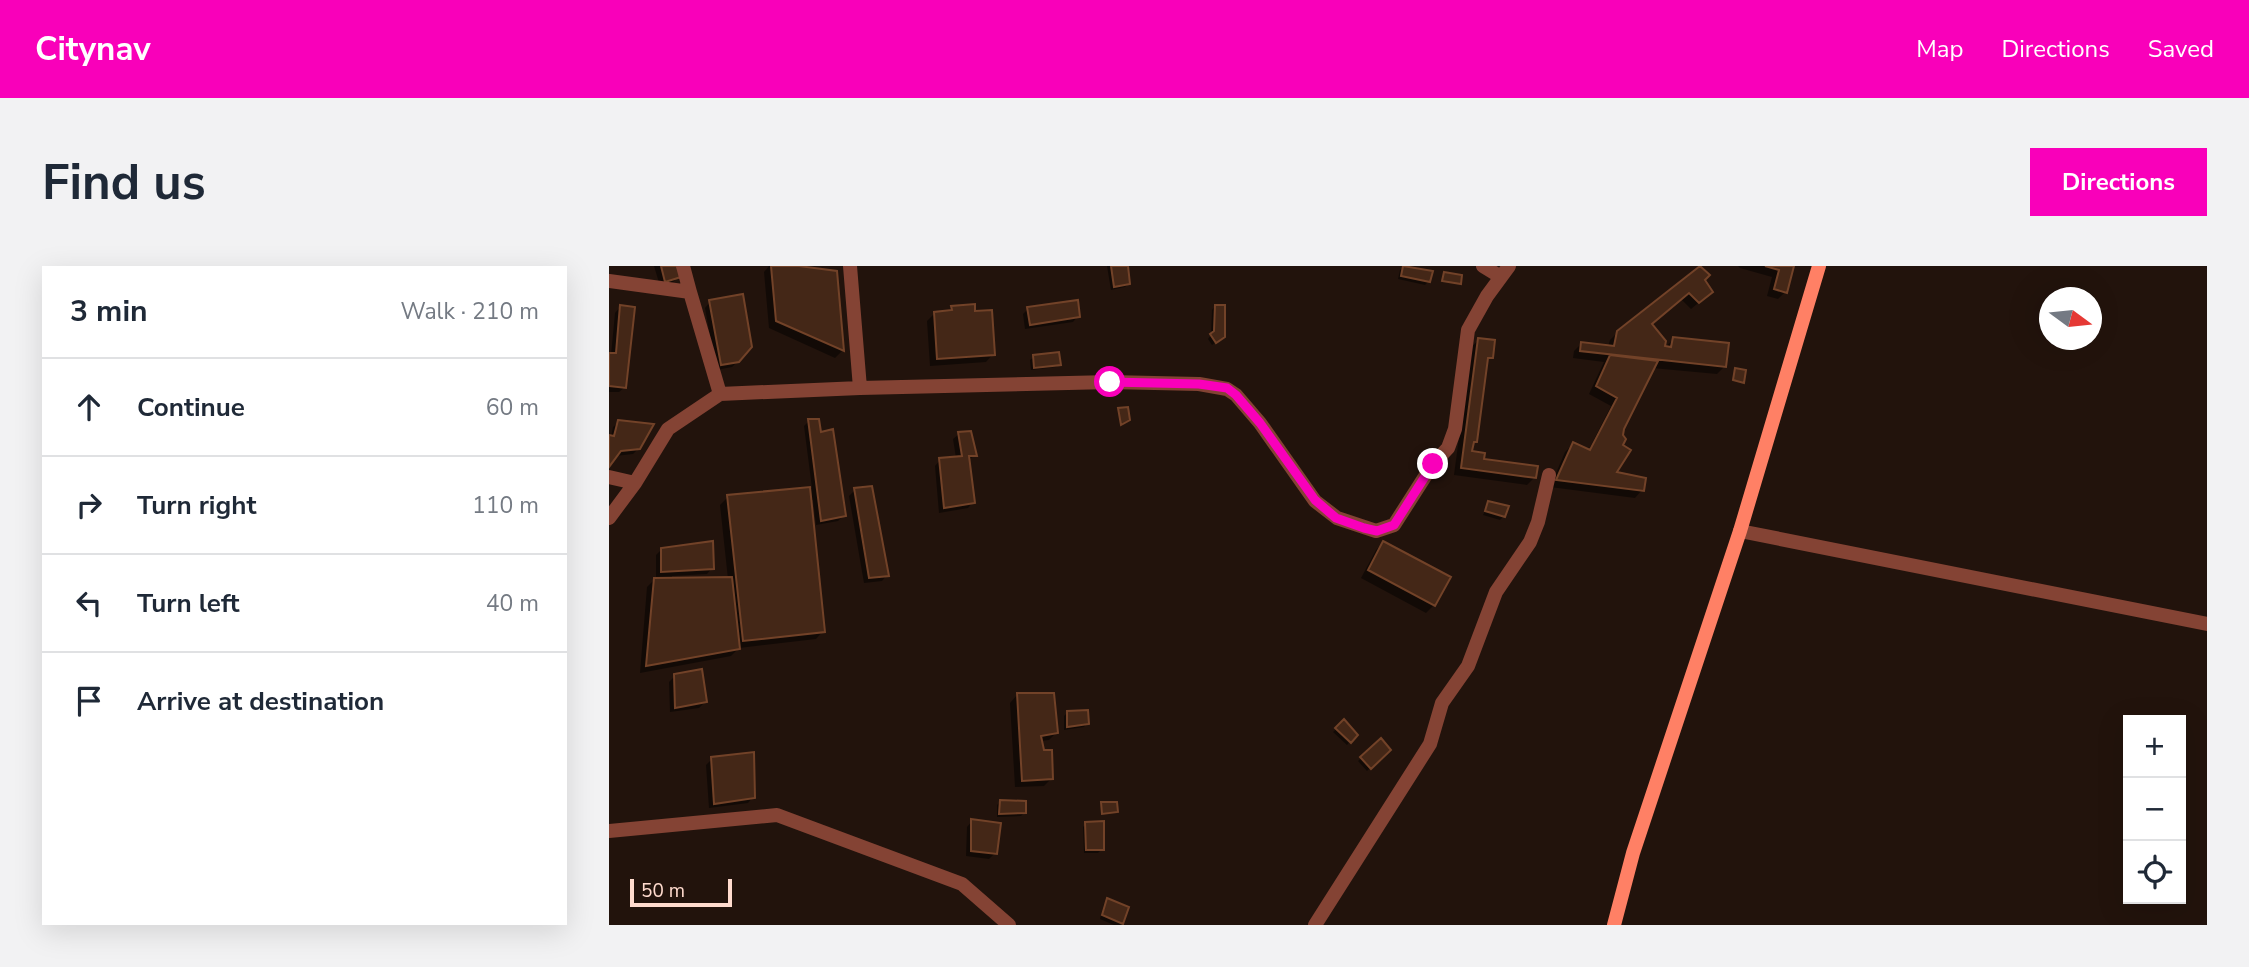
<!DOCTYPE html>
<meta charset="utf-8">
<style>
:root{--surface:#fff;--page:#f2f2f3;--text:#1f2937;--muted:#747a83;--line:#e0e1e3;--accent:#f900ba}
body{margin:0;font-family:"Nunito Sans",sans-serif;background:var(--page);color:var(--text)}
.controls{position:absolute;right:21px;bottom:21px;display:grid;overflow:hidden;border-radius:0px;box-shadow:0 7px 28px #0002}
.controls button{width:63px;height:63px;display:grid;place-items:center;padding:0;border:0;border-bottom:2px solid var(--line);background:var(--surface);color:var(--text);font:35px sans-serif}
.compass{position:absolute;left:1430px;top:21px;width:63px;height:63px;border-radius:50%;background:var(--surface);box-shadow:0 7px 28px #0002;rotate:105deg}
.scale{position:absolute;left:21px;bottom:18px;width:102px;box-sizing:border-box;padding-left:7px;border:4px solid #ffdbce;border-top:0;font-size:19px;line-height:24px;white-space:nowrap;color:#ffdbce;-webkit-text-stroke:5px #22130c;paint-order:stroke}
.stop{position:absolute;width:21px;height:21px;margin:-16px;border:5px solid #f900ba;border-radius:50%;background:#fff}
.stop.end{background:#f900ba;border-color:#fff;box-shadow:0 2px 7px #0008}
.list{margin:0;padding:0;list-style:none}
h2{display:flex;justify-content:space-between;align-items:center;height:91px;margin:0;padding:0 28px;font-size:30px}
h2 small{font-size:23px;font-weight:400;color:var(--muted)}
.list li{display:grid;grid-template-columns:46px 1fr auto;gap:21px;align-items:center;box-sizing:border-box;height:98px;padding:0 28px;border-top:2px solid var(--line)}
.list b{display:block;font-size:26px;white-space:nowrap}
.list em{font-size:23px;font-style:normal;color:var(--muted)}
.icon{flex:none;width:38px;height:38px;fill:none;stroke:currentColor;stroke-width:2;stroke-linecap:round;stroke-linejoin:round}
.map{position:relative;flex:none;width:1598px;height:659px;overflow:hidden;border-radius:0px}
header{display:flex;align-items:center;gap:42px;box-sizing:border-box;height:98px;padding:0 35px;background:var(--accent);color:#fff}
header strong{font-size:33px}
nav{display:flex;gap:38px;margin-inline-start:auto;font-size:24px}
.intro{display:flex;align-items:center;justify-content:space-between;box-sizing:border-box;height:168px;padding:0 42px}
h1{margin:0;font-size:49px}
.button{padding:18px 32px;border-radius:0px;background:var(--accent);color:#fff;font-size:24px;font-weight:700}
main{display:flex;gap:42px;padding:0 42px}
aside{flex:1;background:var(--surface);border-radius:0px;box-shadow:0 7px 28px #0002}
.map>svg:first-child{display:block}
.shadow{fill:#0007}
.building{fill:#442717;stroke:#724228;stroke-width:2}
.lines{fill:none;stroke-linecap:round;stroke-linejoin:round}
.street{stroke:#844334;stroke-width:14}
.secondary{stroke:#ff8065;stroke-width:14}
.route{stroke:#f900ba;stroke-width:9}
</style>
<header>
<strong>Citynav</strong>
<nav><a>Map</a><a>Directions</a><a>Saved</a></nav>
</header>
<div class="intro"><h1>Find us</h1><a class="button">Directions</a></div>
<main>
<aside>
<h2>3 min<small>Walk · 210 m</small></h2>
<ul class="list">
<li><svg class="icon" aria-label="ahead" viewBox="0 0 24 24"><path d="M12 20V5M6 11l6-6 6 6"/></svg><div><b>Continue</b></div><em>60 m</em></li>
<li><svg class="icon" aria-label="right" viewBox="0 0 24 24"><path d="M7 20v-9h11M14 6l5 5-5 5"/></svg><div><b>Turn right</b></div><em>110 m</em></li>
<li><svg class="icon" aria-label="left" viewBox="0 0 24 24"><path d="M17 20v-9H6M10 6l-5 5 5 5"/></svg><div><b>Turn left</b></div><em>40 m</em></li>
<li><svg class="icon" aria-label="arrive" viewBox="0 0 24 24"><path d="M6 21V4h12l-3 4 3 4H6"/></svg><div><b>Arrive at destination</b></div></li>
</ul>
</aside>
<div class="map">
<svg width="1598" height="659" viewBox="0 0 1598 659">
<rect width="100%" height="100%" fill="#22130c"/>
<!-- shadow -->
<path class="shadow" d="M45,0H67L70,10L64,16L51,20Z
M160,0H177L227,7L233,85L226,92L160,62L155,6Z
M498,0H517L519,18L516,21L502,24Z
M1129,0H1183L1176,26L1169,33L1158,30L1163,11L1131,2Z
M795,1L820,15L816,19L789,13L791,4Z
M1094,14V33L1082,43L1072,33L1041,58L1052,85L1065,73L1116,100L1108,108L1043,102L1013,163L1006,207L1033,224L1026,232L941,221L956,186L964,178L979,185L1002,140L980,128L995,96L964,92L965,85L972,78L999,81L1001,74L1009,66Z
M101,36L129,95L123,101L107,104L96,42Z
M606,40L610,74L603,79L599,73L602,69L603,44Z
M11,41L16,121L10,126H0V89H2L6,47Z
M343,41L365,47L384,88L377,96L321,100L318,55L326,47L338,46Z
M419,43L469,50L464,56L416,63L414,48Z
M870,74L882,91L877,96L866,176L862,179V187L873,194L926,211L918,219L845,209L862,81Z
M425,91L450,98L447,101L422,104L421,94Z
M200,155L235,249L229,255L207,259L204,234H201L214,365L207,373L130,382L122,390L31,407L38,321L47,312V289L52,284L103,302L98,308L63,310V313H119L111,239L119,231L203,222L195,160Z
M10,156L30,182L24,188L6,190L0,198V171H2L4,161Z
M350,168L366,189L358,195L364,236L359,242L330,247L326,200L331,194L347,192L344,173Z
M246,224L278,309L273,315L255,317L240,230Z
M880,237L895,250L891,254L874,249Z
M774,277L825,339L817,347L752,312L767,284Z
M66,410L96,436L90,442L61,446L60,416Z
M408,429L448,466L440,474L431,475L443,512L435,520L406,521L401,437Z
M458,447L478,457L475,461L455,464V450Z
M735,456L747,469L738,479L724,466Z
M772,474L780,484L758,505L749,495Z
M103,493L144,531L139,537L100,542L97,499Z
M391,536L416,546L412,550L388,551V539Z
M363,555L386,587L380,593L357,590L358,561Z
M477,558L493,583L489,587H475L474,561Z
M499,634L518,642L511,659H505L491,653L495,638Z"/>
<!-- building -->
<path class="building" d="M52,0H68L72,11L56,16Z
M162,0H190L228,5L235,85L167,55Z
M502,0H519L521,18L505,21Z
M794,0L824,5L821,16L792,10Z
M1091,0L1101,9L1096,14L1104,26L1090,37L1080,27L1043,58L1057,75L1056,80L1062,81L1064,71L1120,77L1117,101L971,85L972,76L1005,80L1008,65Z
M1156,0H1185L1178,27L1165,23L1170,4Z
M835,6L853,9L852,18L833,15Z
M134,28L143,81L130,96L112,99L100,34Z
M469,34L471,51L421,59L418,41Z
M366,38V45L383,44L386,89L328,93L325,46L343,44L342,40Z
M11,39L26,41L17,122L0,120V87H7Z
M606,39H616V71L607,77L601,68L605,65Z
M869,72L886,74L884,92H879L868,176H865L863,185L876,187L875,193L929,200L927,212L852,202Z
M450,86L452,99L425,102L424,89Z
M1001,89L1049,95L1015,163L1014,169L1017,173L1014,179L1022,184L1008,206L1037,212L1035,225L947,214L964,176L981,184L1008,132L987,120Z
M1126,102L1137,104L1135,117L1124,114Z
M519,141L521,154L512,159L509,142Z
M199,153H210L212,166L224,163L237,250L212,255Z
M9,154L45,158L31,183L12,185L0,201V169L5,170Z
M362,165L368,190H360L366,237L335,242L330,192L353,190L349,166Z
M263,220L280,310L260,312L245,222Z
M201,221L216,366L134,375L118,229Z
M879,235L900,240L896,251L876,245Z
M104,275L105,303L52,306V282Z
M774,275L842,311L826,340L759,304Z
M123,311L131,383L37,400L45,312Z
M93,403L98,436L66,442L65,408Z
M408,427H445L449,467L432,470L435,484H443L444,513L413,515Z
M479,444L480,458L458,461V445Z
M735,453L749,469L742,477L726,462Z
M772,472L782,484L762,503L751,491Z
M145,486L146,532L105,538L102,491Z
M391,534L417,535V547L390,548Z
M492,536H508L509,546L493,548Z
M362,553L392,557L388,588L362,585Z
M495,555V584H477L476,556Z
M498,632L520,641L514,658L493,649Z"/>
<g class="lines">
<!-- street -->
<path class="street" d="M74,0L81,26
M241,0L251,122
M874,0L892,11
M0,15L81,26L111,128
M0,211L26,217
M0,252L26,217L59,163L111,128L251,122L501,116L590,118L618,123L627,129L651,157L706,235L728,252L767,265L785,259L824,198L839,182L846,163L859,64L878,30L900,0
M1131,265L1598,358
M0,565L168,549L353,618L400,659
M706,659L821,478L833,437L859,400L887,326L921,276L929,256L940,209"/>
<!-- secondary -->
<path class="secondary" d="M1005,659L1024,587L1131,265L1210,0"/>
</g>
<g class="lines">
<!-- route -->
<path class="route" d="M501,116L590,118L618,122L627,129L651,157L706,234L727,252L755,262L768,265L785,259L824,198"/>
</g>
</svg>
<div class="controls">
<button>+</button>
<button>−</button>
<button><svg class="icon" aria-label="locate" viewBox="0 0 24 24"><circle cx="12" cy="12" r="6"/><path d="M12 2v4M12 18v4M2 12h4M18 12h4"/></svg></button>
</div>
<svg class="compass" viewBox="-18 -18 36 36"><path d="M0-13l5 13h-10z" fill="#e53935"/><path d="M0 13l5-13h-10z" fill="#747a83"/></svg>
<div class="scale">50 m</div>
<div class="stop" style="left:501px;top:116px"></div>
<div class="stop end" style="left:824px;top:198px"></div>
</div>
</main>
